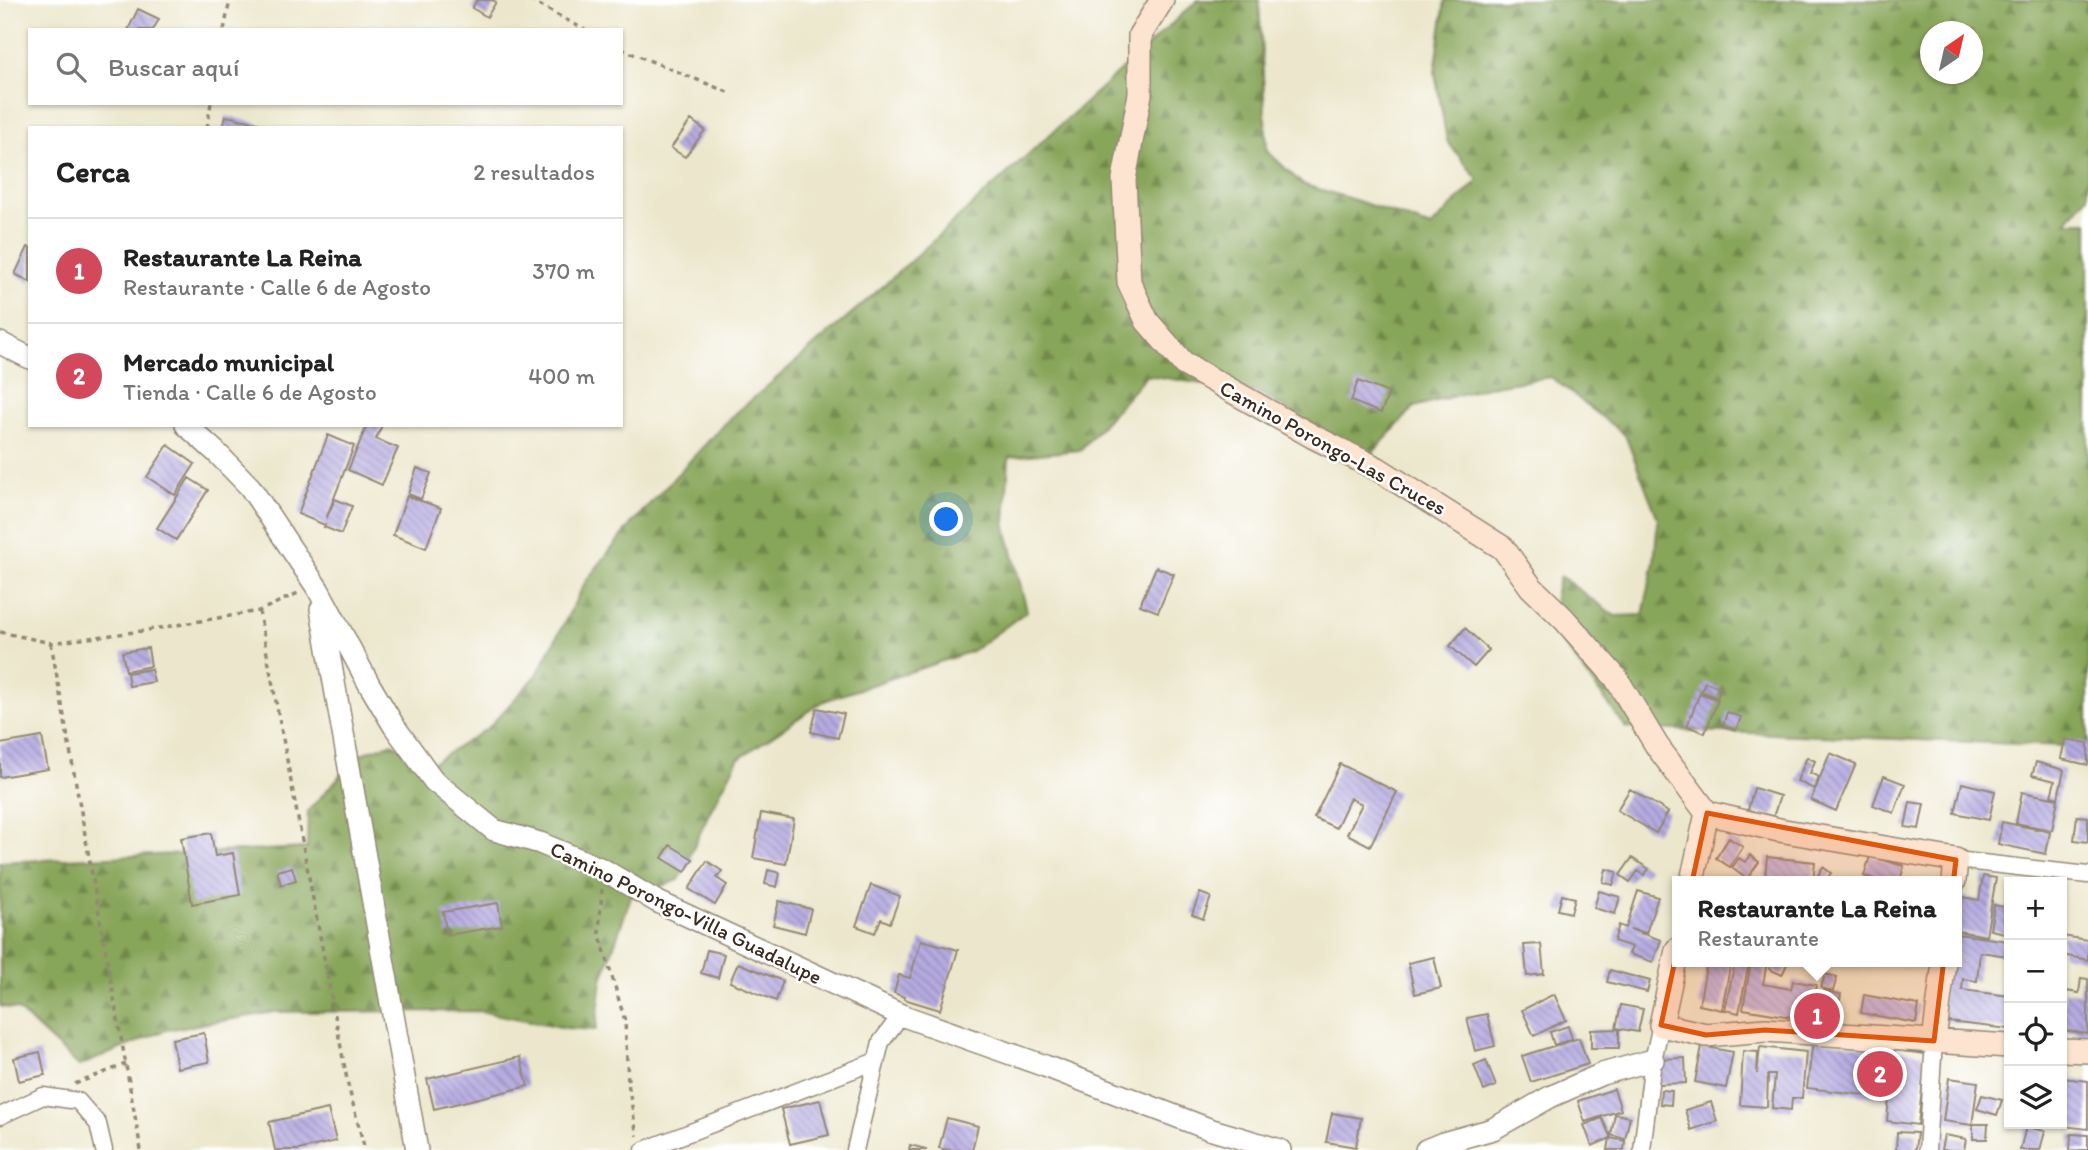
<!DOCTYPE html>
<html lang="es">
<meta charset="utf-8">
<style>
:root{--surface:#fff;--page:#f6f6f6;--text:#222;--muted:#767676;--line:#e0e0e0;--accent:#d1495b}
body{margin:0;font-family:Itim,sans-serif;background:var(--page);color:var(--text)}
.controls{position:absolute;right:21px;bottom:21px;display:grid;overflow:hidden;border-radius:0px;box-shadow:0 2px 5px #0004}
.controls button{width:63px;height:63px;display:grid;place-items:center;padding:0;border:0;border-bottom:2px solid var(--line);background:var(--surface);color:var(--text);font:35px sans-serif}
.compass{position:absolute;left:1920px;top:21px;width:63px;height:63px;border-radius:50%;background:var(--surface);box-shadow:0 2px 5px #0004;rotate:34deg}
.you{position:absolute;left:947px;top:520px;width:24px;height:24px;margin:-18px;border:5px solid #fff;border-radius:50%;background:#1a73e8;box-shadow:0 0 0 10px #1a73e833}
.badge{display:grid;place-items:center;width:46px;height:46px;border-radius:50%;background:var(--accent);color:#fff;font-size:23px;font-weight:700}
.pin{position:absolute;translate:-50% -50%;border:4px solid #fff;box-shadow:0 2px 7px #0006}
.popup{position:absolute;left:1672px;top:876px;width:290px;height:91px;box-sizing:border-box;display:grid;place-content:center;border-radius:0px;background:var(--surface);filter:drop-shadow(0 2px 5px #0005);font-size:23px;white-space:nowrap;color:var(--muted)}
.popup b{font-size:26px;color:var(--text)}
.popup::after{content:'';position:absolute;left:50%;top:100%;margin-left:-14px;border:14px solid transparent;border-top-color:var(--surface)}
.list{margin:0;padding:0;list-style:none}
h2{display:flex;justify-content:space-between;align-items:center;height:91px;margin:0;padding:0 28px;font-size:30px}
h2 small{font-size:23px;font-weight:400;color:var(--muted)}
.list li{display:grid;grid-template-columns:46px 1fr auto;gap:21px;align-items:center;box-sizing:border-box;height:105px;padding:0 28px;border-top:2px solid var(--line)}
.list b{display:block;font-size:26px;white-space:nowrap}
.list p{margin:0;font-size:23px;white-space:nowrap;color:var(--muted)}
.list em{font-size:23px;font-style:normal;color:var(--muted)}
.icon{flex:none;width:38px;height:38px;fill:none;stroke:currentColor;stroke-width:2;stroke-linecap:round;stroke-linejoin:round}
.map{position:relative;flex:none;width:2088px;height:1150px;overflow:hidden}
.search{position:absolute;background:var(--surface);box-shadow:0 2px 5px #0004;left:28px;top:28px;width:595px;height:77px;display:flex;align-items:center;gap:18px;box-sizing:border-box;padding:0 24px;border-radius:0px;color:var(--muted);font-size:26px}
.panel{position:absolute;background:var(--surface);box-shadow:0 2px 5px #0004;left:28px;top:126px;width:595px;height:301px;border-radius:0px}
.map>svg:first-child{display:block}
.forest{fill:url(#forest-firs);stroke:#62683c;stroke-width:2;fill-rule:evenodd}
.building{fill:url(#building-back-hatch)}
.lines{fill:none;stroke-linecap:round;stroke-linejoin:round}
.minor-casing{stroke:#948875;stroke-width:19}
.tertiary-casing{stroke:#948875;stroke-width:24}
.secondary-casing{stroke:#948875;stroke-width:26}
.path{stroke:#948875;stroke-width:3.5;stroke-dasharray:5 5;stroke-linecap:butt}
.minor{stroke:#fff;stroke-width:16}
.tertiary{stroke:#fff;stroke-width:21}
.secondary{stroke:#fde4d1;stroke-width:23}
.marked{fill:#df570d;fill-opacity:0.2;stroke:#df570d;stroke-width:5;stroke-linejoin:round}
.labels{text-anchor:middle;stroke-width:5;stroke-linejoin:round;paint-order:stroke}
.street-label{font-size:21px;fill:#3b2a1e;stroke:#fff}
</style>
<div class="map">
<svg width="2088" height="1150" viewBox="0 0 2088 1150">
<defs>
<pattern id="forest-firs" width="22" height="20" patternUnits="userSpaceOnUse" patternTransform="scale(1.75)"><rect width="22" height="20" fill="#88a65a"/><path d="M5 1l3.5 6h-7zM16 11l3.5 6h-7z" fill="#70874a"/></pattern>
<pattern id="building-back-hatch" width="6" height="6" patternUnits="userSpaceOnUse" patternTransform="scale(1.75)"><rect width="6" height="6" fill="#b5abe1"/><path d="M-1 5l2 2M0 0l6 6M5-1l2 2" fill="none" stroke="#948bb6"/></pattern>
</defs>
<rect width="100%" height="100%" fill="#fff"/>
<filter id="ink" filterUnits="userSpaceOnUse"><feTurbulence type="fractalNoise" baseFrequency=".0143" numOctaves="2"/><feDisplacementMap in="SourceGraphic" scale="14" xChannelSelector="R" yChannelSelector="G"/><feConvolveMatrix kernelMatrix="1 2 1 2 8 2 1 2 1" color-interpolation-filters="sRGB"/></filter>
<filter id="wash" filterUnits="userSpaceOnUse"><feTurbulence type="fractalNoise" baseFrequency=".00686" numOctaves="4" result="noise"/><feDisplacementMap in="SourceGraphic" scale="28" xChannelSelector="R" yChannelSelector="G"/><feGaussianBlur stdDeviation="1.57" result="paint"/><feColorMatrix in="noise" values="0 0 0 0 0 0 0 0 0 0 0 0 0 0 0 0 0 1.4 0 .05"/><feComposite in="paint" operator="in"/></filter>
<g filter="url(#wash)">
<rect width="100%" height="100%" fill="#ece7cc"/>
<!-- forest -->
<path class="forest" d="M1198,0H1259L1267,151L1302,184L1358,201L1431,227L1478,180L1447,141L1435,73L1445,0H2088V196L2066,222H2088V747L1626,728L1553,630L1555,596L1560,576L1615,616L1643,615L1654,562L1658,519L1625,435L1551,377L1487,387L1414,407L1369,457L1259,393L1147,375L1080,450L1009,457L1005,523L1027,611L972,651L824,701L738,759L709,813L679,880L631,897L602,980L596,1030L566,1028L479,1011L275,1012L166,1030L79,1066L18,1010L0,1006V862L307,848L308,811L360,754L393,743L426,767L488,728L537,675L586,581L632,523L728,420L881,288ZM1930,32H1972V74H1930Z"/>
<g id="blocks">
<!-- building -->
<path class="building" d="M477,0H492L496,2L487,17L472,8Z
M138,9L159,19L153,30H128Z
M226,116L258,123L257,128H223Z
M691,120L705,130L685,157L671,148Z
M28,247L30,248V282L15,274Z
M1358,381L1389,393L1381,413L1351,401Z
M367,425H382L376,439L398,448L382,485L348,470Z
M328,435L354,446L326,519L335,499L352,506L341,534L324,527L325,525L298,514Z
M168,445L195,464L175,495L147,477Z
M417,468L431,473L421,499L408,494Z
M189,478L208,490L176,540L157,528Z
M407,496L441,508L426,548L393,535Z
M1156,567L1174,574L1158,612L1140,605Z
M1465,628L1489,650L1474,667L1450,646Z
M148,648L151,666L126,671L122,652Z
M151,669L154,682L129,686L127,673Z
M1705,682L1721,688L1717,698L1701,691Z
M1700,693L1718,700L1705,733L1687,726Z
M817,708L844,714L838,738L811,732Z
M1727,712L1741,717L1736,730L1723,726Z
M42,737L48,769L0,777V744Z
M2065,739L2088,743V765L2061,759Z
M1830,753L1856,764L1836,811L1811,800Z
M1807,757L1815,761L1810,773L1819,777L1814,789L1797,781Z
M2036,762L2064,770L2058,798L2051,796L2055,781L2032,775Z
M1340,764L1397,792L1370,846L1347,834L1362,804L1350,798L1336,828L1314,818Z
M1884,776L1905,784L1894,813L1873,805Z
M1962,783L1995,791L1989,820L1955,813Z
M1754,788L1780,796L1773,817L1748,810Z
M1630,789L1668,812L1656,833L1617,810Z
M2022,792L2058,799L2052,830L2016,823Z
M1910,802L1924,804L1919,829L1905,827Z
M761,813L794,819L786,864L753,858Z
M2077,816L2088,817V842L2074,840Z
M2002,822L2050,832L2046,854L1998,844Z
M211,833L215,856L233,853L240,895L192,904L181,838Z
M1729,838L1743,847L1730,867L1716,858Z
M670,845L693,859L685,872L662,858Z
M1750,855L1759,862L1747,879L1732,868L1739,858L1745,862Z
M1870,856L1904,866L1900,881H1881L1864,876Z
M1767,857L1815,862L1813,881L1765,877Z
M1632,858L1649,869L1644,875L1638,871L1630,882L1620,875Z
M707,861L722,871L717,878L727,885L715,905L689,889Z
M292,867L296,880L281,885L277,871Z
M1823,867L1831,873L1826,881L1817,877Z
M1606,869L1617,872L1613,885L1603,882Z
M768,870L780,873L777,887L765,884Z
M1983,876L1996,878L1986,936L1957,931V896L1979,900Z
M871,885L900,896L890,923L881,919L875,933L856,926Z
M1599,891L1620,897L1615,914L1594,908Z
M1638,891L1658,897L1646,933L1630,929L1661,940L1653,962L1629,954L1632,947L1614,941L1619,925L1626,928Z
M1200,893L1211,897L1203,919L1192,914Z
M1562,895L1575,898L1571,913L1558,910Z
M779,901L811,909L805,933L773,925Z
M498,903L502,926L447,935L443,912Z
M1994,905L2009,908V934L1990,930Z
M1957,934L2009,941L2008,956L1980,952L1977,981L1963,979L1962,990L2009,996V1029L1940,1021L1947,962H1957Z
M2062,936L2088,940V960L2062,955Z
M921,940L958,950L940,1010L904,999V997L894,993L899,975L910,978Z
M1541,944L1544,974L1527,976L1524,945Z
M707,950L724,954L718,978L701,973Z
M1434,957L1441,988L1415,994L1408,963Z
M1707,962H1731L1722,1010L1699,1005Z
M1735,962H1749L1739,1013L1725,1010Z
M1751,962H1767L1763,984L1791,989L1793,981L1816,985L1810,1020L1743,1009Z
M1772,962H1788L1782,975L1769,969Z
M738,963L783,981L776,1001L730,982Z
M1610,970L1650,981L1647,992L1607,982Z
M1825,974L1837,977L1833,991L1821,988Z
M2081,978L2088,979V1034L2062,1030L2065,991L2079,993Z
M1824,991L1841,994L1836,1022L1818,1018Z
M1554,994L1566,1020L1534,1036L1522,1010Z
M1864,995L1919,1005L1916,1023L1861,1013Z
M1621,1005L1643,1009L1638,1032L1616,1028Z
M1487,1014L1495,1046L1475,1051L1467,1018Z
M1568,1026L1572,1039L1554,1045L1550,1032Z
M1619,1029V1048H1591V1030Z
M204,1033L209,1062L177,1068L172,1039Z
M1579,1038L1588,1064L1531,1082L1522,1056Z
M1813,1040L1926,1054L1918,1125L1887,1121L1889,1098L1807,1088Z
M1702,1046L1733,1052L1726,1088L1695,1082Z
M1760,1047L1806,1052L1802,1098H1792L1791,1110L1772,1108L1775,1075H1768L1767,1107L1740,1105L1743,1051L1758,1052L1757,1074Z
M40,1052L45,1075L19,1081L14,1058Z
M520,1057L528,1086L434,1109L427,1079Z
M1685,1058L1686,1083L1659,1084L1658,1059Z
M1486,1060L1496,1086L1484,1091L1474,1065Z
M1949,1078L1978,1082L1972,1125L1943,1121Z
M2062,1078L2088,1081V1129L2054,1125V1124H2062Z
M1614,1089L1621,1110L1585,1122L1578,1101Z
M1661,1090L1672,1091L1671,1105L1660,1104Z
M1982,1095L2002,1100L1997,1115L1977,1109Z
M820,1100L829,1135L790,1144L781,1109Z
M1711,1102L1717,1121L1691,1130L1685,1110Z
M328,1109L336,1141L298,1150H275L269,1122Z
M1332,1113L1361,1118L1356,1147L1326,1142Z
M1615,1114L1630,1117L1625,1139L1611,1135Z
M947,1118L978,1126L972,1150H947L939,1148Z
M1602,1118L1611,1138L1592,1146L1584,1125Z
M1973,1124H1988L1987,1139H1973Z
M2026,1127L2045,1131L2040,1150H2020Z
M1897,1132L1917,1133L1915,1150H1896Z
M2071,1134L2088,1135V1150H2070Z
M1944,1135L1966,1139L1964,1150H1941Z
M1610,1138L1625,1141L1624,1150H1608Z
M910,1145L926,1149V1150H909Z"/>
</g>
</g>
<g filter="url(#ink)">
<use href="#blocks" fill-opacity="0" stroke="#948875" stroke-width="2"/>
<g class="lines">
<!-- minor casing -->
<g class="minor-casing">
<path id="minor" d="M1956,860L2088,875
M0,1116L43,1096L78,1101L98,1124L104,1150
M644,1150L876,1061
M855,1150L881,1042L901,1015
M1642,1150L1653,1060L1661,1025
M1927,1150L1934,1041"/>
</g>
<!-- tertiary casing -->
<g class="tertiary-casing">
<path id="tertiary" d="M0,343L30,358
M186,425L216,452L250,487L318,589L369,684L394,726L434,781L494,830L540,843L604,870L656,901L901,1015L1045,1066L1209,1129L1280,1150
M321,609L417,1150
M1426,1150L1443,1143L1493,1129L1550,1097L1602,1074L1653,1060"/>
</g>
<!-- secondary casing -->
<g class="secondary-casing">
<path id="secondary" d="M1162,0L1140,35V94L1124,179L1129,282L1147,321L1184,364L1312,436L1378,469L1503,548L1531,587L1564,619L1616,678L1657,746L1707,813L1692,881
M1707,813L1779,830L1956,860L1954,881
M1677,950L1661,1025L1706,1035L1765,1030L2009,1046
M1934,1041L1944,962
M2062,1050L2088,1051"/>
</g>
<!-- path -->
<path class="path" d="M530,0L585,30
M224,30L230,0
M621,49L730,93
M207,128L211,103
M259,611L348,1085L365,1150
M0,632L51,643L142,631L259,611L298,593
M51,643L141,1150
M602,889L599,932L625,1021L628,1083L637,1136
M75,1084L126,1064"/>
<!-- minor -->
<use href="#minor" class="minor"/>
<!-- tertiary -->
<use href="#tertiary" class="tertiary"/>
<!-- secondary -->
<use href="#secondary" class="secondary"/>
</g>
</g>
<!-- marked area -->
<path class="marked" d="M1707,813L1956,860L1934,1041L1765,1030L1706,1035L1661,1025Z"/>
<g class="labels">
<!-- street labels -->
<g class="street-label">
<text transform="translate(1333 448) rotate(29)" y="7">Camino Porongo-Las Cruces</text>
<text transform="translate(686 913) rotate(26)" y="7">Camino Porongo-Villa Guadalupe</text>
</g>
</g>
</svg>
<div class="controls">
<button>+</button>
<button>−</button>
<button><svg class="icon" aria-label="locate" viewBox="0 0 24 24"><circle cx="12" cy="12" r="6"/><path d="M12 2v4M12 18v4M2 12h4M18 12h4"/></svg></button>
<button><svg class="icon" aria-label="layers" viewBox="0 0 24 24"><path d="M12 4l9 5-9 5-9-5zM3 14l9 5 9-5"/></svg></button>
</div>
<svg class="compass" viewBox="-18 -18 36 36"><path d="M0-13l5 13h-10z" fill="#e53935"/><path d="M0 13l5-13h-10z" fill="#767676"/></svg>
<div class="you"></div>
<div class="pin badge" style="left:1817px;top:1016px">1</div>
<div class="popup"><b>Restaurante La Reina</b>Restaurante</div>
<div class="pin badge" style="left:1880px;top:1074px">2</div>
<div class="search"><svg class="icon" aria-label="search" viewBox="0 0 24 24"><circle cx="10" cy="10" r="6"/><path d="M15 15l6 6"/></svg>Buscar aquí</div>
<section class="panel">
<h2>Cerca<small>2 resultados</small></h2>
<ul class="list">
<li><span class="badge">1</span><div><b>Restaurante La Reina</b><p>Restaurante · Calle 6 de Agosto</p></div><em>370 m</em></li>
<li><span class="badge">2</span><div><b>Mercado municipal</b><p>Tienda · Calle 6 de Agosto</p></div><em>400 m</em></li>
</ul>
</section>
</div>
